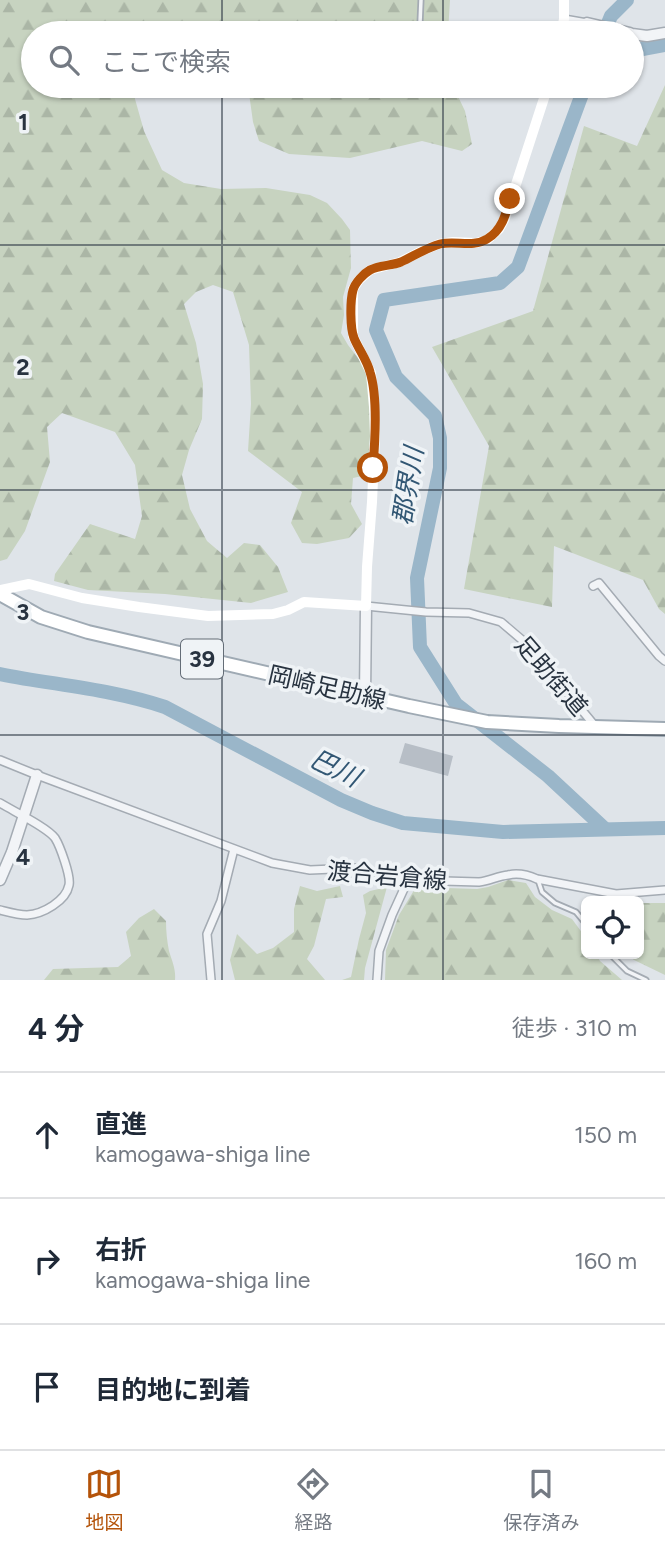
<!DOCTYPE html>
<html lang="ja">
<meta charset="utf-8">
<style>
:root{--surface:#fff;--page:#f2f2f3;--text:#1f2937;--muted:#747a83;--line:#e0e1e3;--accent:#b45309}
body{margin:0;font-family:Figtree,"Noto Sans JP",sans-serif;background:var(--page);color:var(--text)}
.controls{position:absolute;right:21px;bottom:21px;display:grid;overflow:hidden;border-radius:10px;box-shadow:0 2px 5px #0004}
.controls button{width:63px;height:63px;display:grid;place-items:center;padding:0;border:0;border-bottom:2px solid var(--line);background:var(--surface);color:var(--text);font:35px sans-serif}
.stop{position:absolute;width:21px;height:21px;margin:-16px;border:5px solid #b45309;border-radius:50%;background:#fff}
.stop.end{background:#b45309;border-color:#fff;box-shadow:0 2px 7px #0008}
.list{margin:0;padding:0;list-style:none}
h2{display:flex;justify-content:space-between;align-items:center;height:91px;margin:0;padding:0 28px;font-size:30px}
h2 small{font-size:23px;font-weight:400;color:var(--muted)}
.list li{display:grid;grid-template-columns:46px 1fr auto;gap:21px;align-items:center;box-sizing:border-box;height:126px;padding:0 28px;border-top:2px solid var(--line)}
.list b{display:block;font-size:26px;white-space:nowrap}
.list p{margin:0;font-size:23px;white-space:nowrap;color:var(--muted)}
.list em{font-size:23px;font-style:normal;color:var(--muted)}
.icon{flex:none;width:38px;height:38px;fill:none;stroke:currentColor;stroke-width:2;stroke-linecap:round;stroke-linejoin:round}
.map{position:relative;flex:none;width:665px;height:980px;overflow:hidden}
.search{position:absolute;background:var(--surface);box-shadow:0 2px 5px #0004;left:21px;right:21px;top:21px;height:77px;display:flex;align-items:center;gap:18px;box-sizing:border-box;padding:0 24px;border-radius:38px;color:var(--muted);font-size:26px}
.sheet{height:469px;background:var(--surface)}
nav{display:flex;justify-content:space-around;align-items:center;box-sizing:border-box;height:98px;border-top:2px solid var(--line);background:var(--surface);font-size:19px;color:var(--muted)}
nav a{display:grid;justify-items:center;gap:4px}
nav .on{color:var(--accent)}
.map>svg:first-child{display:block}
.forest{fill:url(#forest-firs)}
.lines{fill:none;stroke-linecap:round;stroke-linejoin:round}
.river{stroke:#9ab6c9;stroke-width:14}
.building{fill:#b7bec6}
.service-casing{stroke:#a4abb3;stroke-width:7}
.minor-casing{stroke:#a4abb3;stroke-width:10}
.tertiary-casing{stroke:#a4abb3;stroke-width:13}
.primary-casing{stroke:#9faab4;stroke-width:16}
.service{stroke:#f2f4f7;stroke-width:3.5}
.minor{stroke:#f2f4f7;stroke-width:7}
.tertiary{stroke:#f2f4f7;stroke-width:10}
.secondary{stroke:#fff;stroke-width:10}
.primary{stroke:#fff;stroke-width:12}
.route{stroke:#b45309;stroke-width:9}
.grid{fill:none;stroke:#283340;stroke-width:2;stroke-opacity:0.55}
.labels{text-anchor:middle;stroke-width:7;stroke-linejoin:round;paint-order:stroke}
.shield{fill:#eff3f6;stroke:#646d77;stroke-width:2}
.shield-label{font-size:23px;font-weight:bold;fill:#283340}
.street-label{font-size:24px;fill:#283340;stroke:#eff3f6}
.water-label{font-size:26px;font-style:italic;fill:#325774;stroke:#eff3f6}
.grid-label{font-size:23px;text-anchor:middle;font-weight:bold;fill:#283340;stroke:#eff3f6;stroke-width:7;stroke-linejoin:round;paint-order:stroke}
</style>
<div class="map">
<svg width="665" height="980" viewBox="0 0 665 980">
<defs>
<pattern id="forest-firs" width="22" height="20" patternUnits="userSpaceOnUse" patternTransform="scale(1.75)"><rect width="22" height="20" fill="#c7d3c0"/><path d="M5 1l3.5 6h-7zM16 11l3.5 6h-7z" fill="#abb6a6"/></pattern>
</defs>
<rect width="100%" height="100%" fill="#dfe4e9"/>
<!-- forest -->
<path class="forest" d="M0,0H450L448,33H33V86H135V99L144,131L162,170L184,183L221,189L266,188L310,195L327,203L342,219L350,230L351,268L343,297L344,315L341,333L348,345L364,366L370,397V438L367,475L353,478L351,504L362,524L349,538L317,544L302,543L291,523L302,492L248,451L251,404L249,345L233,292L213,285L196,292L184,304L196,343L203,384L202,419L189,450L182,475L190,509L207,541L227,558L244,543L260,545L278,567L288,592L251,603L165,594L88,590L54,581L55,574L90,524L135,539L142,516L135,465L115,432L62,413L47,427L50,462L25,531L7,559L0,561Z
M665,85V614L659,609L643,580L554,546L552,607L464,589L489,446L432,347L533,311L584,126L637,146Z
M248,86H453L465,111L472,144L462,151L422,141L350,158L289,154L259,141L253,122Z
M508,880L526,883L535,897L552,910L572,919L586,938V954H596L600,961L622,980H385L386,950L399,915L416,887L477,889L488,887Z
M300,886L317,891L340,886L343,897L326,899L314,946L307,959L325,980H235L230,960L237,934L257,954L273,948L294,932V909Z
M387,887L365,968L364,980H342L351,977L359,939L366,913L363,895L370,891Z
M639,903H665V975L634,960L627,954H639Z
M154,909L166,921C166,931 167,941 169,951C172,961 176,969 175,980H44L53,969L118,967L131,956L126,932L139,918Z"/>
<g class="lines">
<!-- river -->
<path class="river" d="M604,33L611,16L627,0
M632,51L665,45
M585,86L518,267L500,283L384,300L376,330L396,377L435,416L440,438V468L417,578L420,647L456,704L548,776L605,829
M0,674C55,685 111,689 165,707L341,800L372,813L403,823L503,832L665,828"/>
</g>
<!-- building -->
<path class="building" d="M405,743L453,756L448,776L399,763Z"/>
<g class="lines">
<!-- service casing -->
<g class="service-casing">
<path id="service" d="M420,23L421,0
M538,880L542,892L555,903L576,912L586,924
M610,954L627,971L646,980"/>
</g>
<!-- minor casing -->
<g class="minor-casing">
<path id="minor" d="M564,19L587,23
M593,586L599,583L659,656L665,661
M366,606L426,612L469,613L501,622L528,645L595,726
M0,760L37,775L272,863L310,870L356,868L408,880L479,882C489,881 498,876 508,875C517,873 528,875 537,879L616,894L665,890
M0,803C13,811 47,827 55,838C60,846 71,876 69,885C66,901 43,914 27,915C19,915 8,912 0,910
M211,980L207,934L221,901L234,849
M377,980L379,951L392,915L408,880"/>
</g>
<!-- tertiary casing -->
<g class="tertiary-casing">
<path id="tertiary" d="M587,23L630,33
M632,34L647,36L665,33
M365,696L366,606
M0,880L12,852L37,775"/>
</g>
<!-- primary casing -->
<g class="primary-casing">
<path id="primary" d="M0,594L41,617L88,632L409,706L487,722L559,726L665,729"/>
</g>
<!-- service -->
<use href="#service" class="service"/>
<!-- minor -->
<use href="#minor" class="minor"/>
<!-- tertiary -->
<use href="#tertiary" class="tertiary"/>
<!-- secondary -->
<path class="secondary" d="M561,33L564,19V0
M0,590L29,584L82,598L139,607L208,616L273,614L288,610L304,602L366,606L367,567L372,502L375,436L374,407L371,373L353,336V289L359,280L370,270L400,262L422,251L439,244L453,242L476,243L487,240L499,229L505,218L548,86"/>
<!-- primary -->
<use href="#primary" class="primary"/>
</g>
<g class="lines">
<!-- route -->
<path class="route" d="M373,468C375,441 378,397 370,372C367,360 359,350 354,338C350,328 350,301 353,290C355,283 363,274 370,270C379,265 391,266 401,262C414,256 426,248 440,244C455,240 473,248 487,239C502,230 506,214 510,199"/>
</g>
<!-- grid -->
<path class="grid" d="M222,0V33M443,0V33M222,86V980M443,86V980M0,245H665M0,490H665M0,735H665"/>
<g class="labels">
<!-- shield labels -->
<rect class="shield" x="181" y="639.5" width="42" height="39" rx="5"/>
<g class="shield-label">
<text x="202" y="667">39</text>
</g>
<!-- street labels -->
<g class="street-label">
<text transform="translate(551 676) rotate(49)" y="8">足助街道</text>
<text transform="translate(327 688) rotate(13)" y="8">岡崎足助線</text>
<text transform="translate(387 876) rotate(5)" y="8">渡合岩倉線</text>
</g>
<!-- water labels -->
<g class="water-label">
<text transform="translate(408 486) rotate(-81)" y="9">郡界川</text>
<text transform="translate(335 768) rotate(26)" y="9">巴川</text>
</g>
</g>
<g class="grid-label">
<text x="23" y="130">1</text>
<text x="23" y="375">2</text>
<text x="23" y="620">3</text>
<text x="23" y="865">4</text>
</g>
</svg>
<div class="controls">
<button><svg class="icon" aria-label="locate" viewBox="0 0 24 24"><circle cx="12" cy="12" r="6"/><path d="M12 2v4M12 18v4M2 12h4M18 12h4"/></svg></button>
</div>
<div class="stop" style="left:373px;top:468px"></div>
<div class="stop end" style="left:510px;top:199px"></div>
<div class="search"><svg class="icon" aria-label="search" viewBox="0 0 24 24"><circle cx="10" cy="10" r="6"/><path d="M15 15l6 6"/></svg>ここで検索</div>
</div>
<section class="sheet">
<h2>4 分<small>徒歩 · 310 m</small></h2>
<ul class="list">
<li><svg class="icon" aria-label="ahead" viewBox="0 0 24 24"><path d="M12 20V5M6 11l6-6 6 6"/></svg><div><b>直進</b><p>kamogawa-shiga line</p></div><em>150 m</em></li>
<li><svg class="icon" aria-label="right" viewBox="0 0 24 24"><path d="M7 20v-9h11M14 6l5 5-5 5"/></svg><div><b>右折</b><p>kamogawa-shiga line</p></div><em>160 m</em></li>
<li><svg class="icon" aria-label="arrive" viewBox="0 0 24 24"><path d="M6 21V4h12l-3 4 3 4H6"/></svg><div><b>目的地に到着</b></div></li>
</ul>
</section>
<nav>
<a class="on"><svg class="icon" aria-label="map" viewBox="0 0 24 24"><path d="M3 6l6-2 6 2 6-2v14l-6 2-6-2-6 2zM9 4v14M15 6v14"/></svg>地図</a>
<a><svg class="icon" aria-label="directions" viewBox="0 0 24 24"><path d="M12 3l9 9-9 9-9-9zM9 14v-3h6M13 9l2 2-2 2"/></svg>経路</a>
<a><svg class="icon" aria-label="saved" viewBox="0 0 24 24"><path d="M7 4h10v16l-5-4-5 4z"/></svg>保存済み</a>
</nav>
